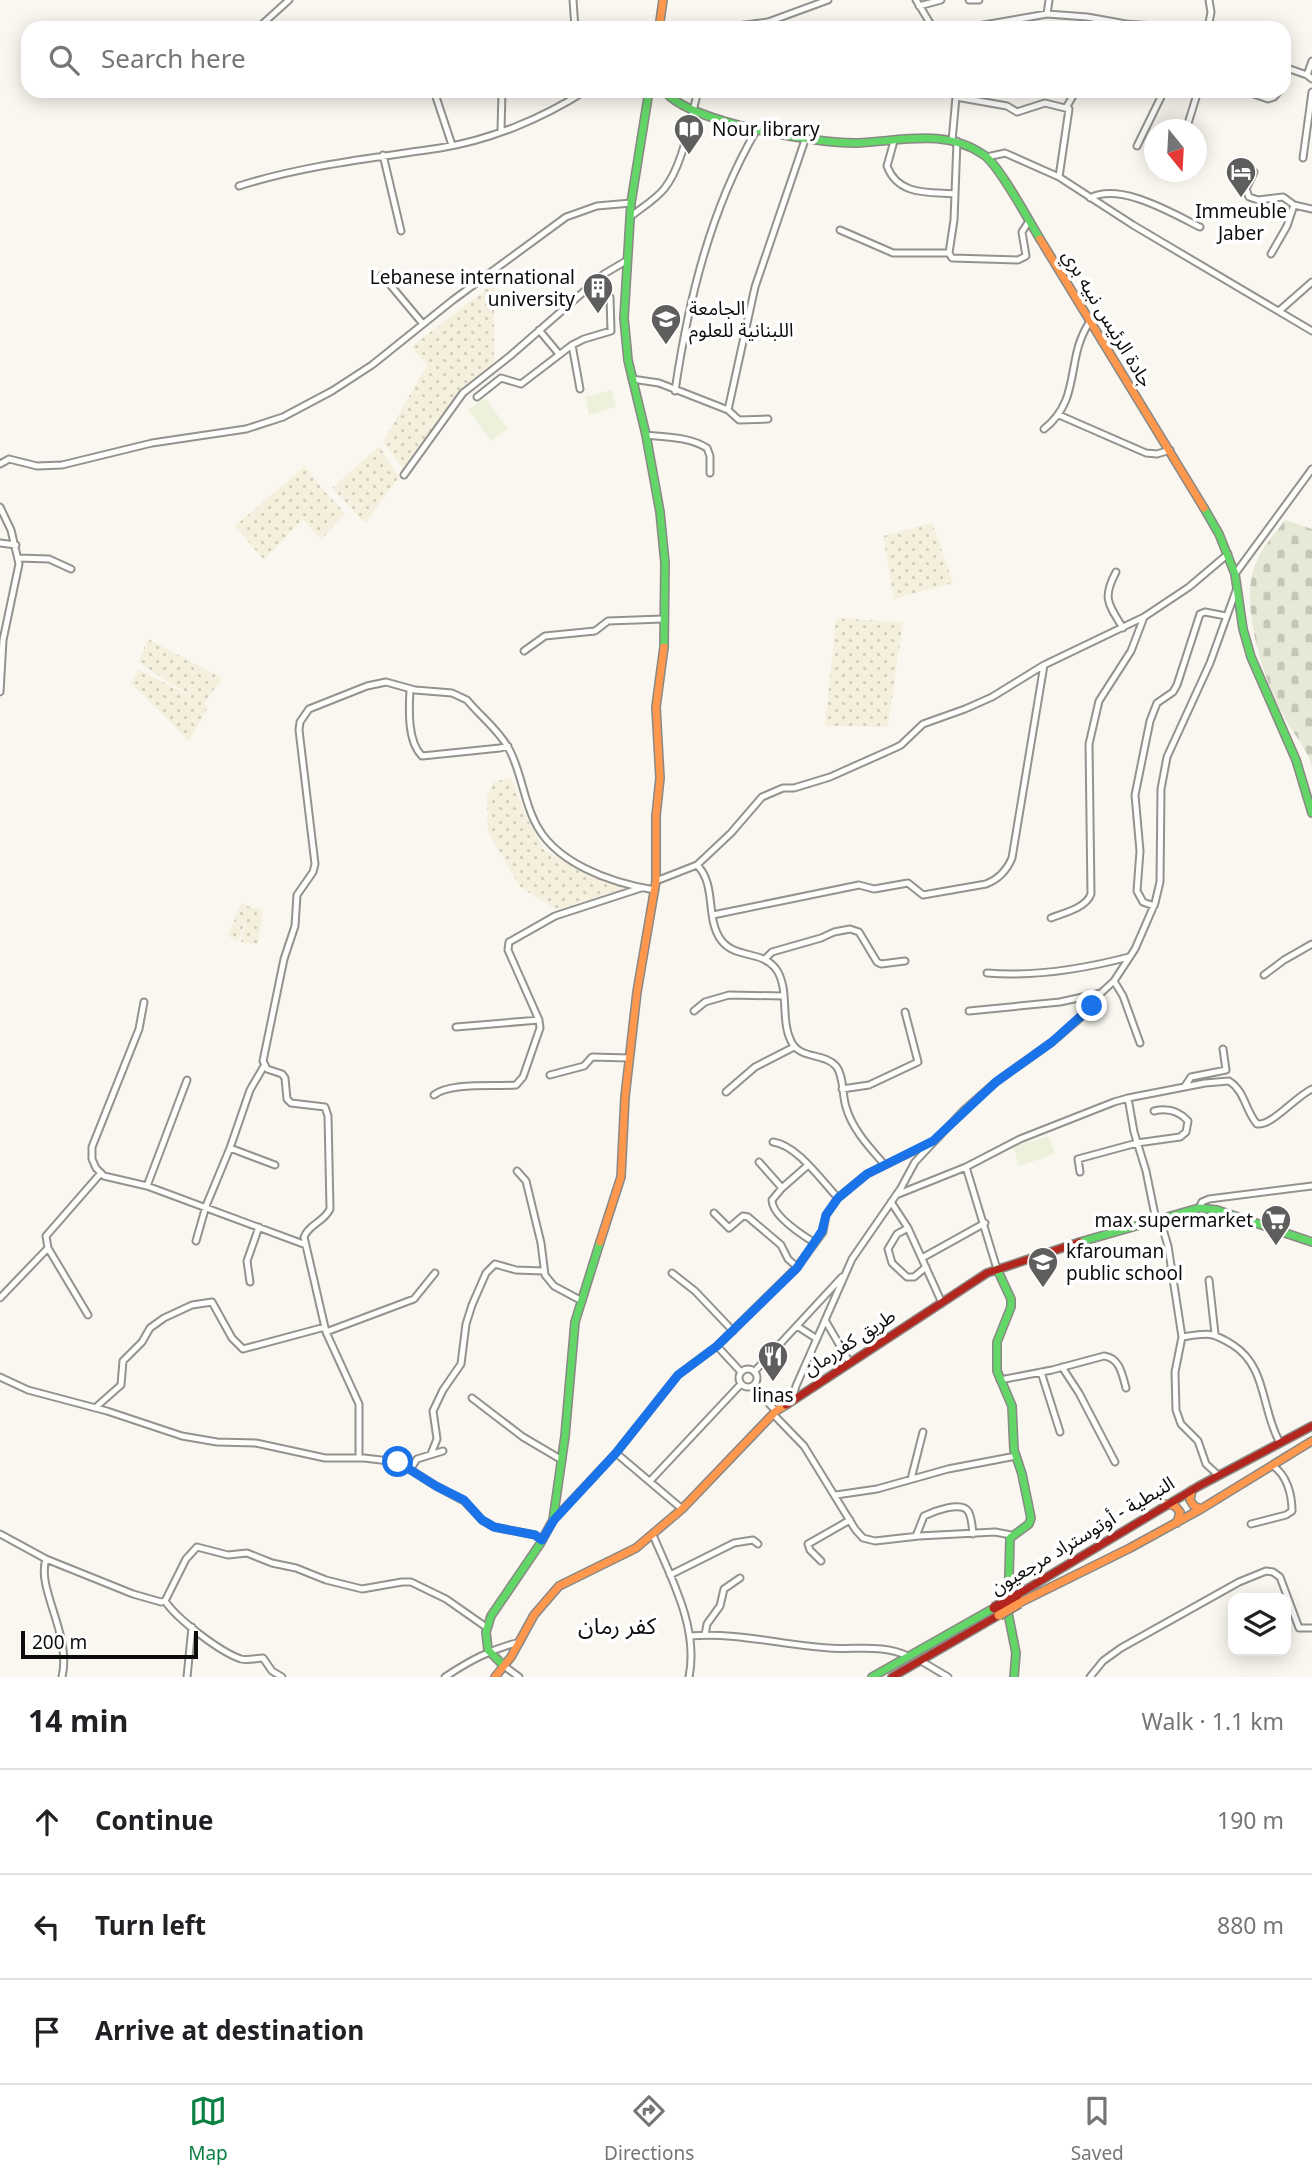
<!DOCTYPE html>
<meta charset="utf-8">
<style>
:root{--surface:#fff;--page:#f6f6f6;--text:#202124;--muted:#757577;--line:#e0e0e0;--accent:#0b8043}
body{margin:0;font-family:Georgia,"Noto Sans Arabic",serif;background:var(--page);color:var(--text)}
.controls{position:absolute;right:21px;bottom:21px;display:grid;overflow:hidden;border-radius:14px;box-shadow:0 4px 18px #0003}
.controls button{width:63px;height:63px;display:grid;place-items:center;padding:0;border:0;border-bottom:2px solid var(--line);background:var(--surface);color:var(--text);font:35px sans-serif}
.compass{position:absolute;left:1144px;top:119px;width:63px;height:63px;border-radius:50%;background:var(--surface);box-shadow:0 4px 18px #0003;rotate:162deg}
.scale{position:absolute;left:21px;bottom:18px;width:177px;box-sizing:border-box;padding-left:7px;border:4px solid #0c0c0c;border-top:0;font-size:19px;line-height:24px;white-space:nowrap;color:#0c0c0c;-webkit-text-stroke:5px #fff;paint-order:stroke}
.stop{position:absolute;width:21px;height:21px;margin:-16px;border:5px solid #1a73e8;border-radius:50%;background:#fff}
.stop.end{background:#1a73e8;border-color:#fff;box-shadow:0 2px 7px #0008}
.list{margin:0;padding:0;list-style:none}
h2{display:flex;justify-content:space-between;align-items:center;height:91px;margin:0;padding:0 28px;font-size:30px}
h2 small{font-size:23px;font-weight:400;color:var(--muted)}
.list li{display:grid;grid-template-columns:46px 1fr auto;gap:21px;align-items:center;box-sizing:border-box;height:105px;padding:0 28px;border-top:2px solid var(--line)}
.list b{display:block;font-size:26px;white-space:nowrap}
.list em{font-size:23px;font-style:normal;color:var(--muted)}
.icon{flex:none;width:38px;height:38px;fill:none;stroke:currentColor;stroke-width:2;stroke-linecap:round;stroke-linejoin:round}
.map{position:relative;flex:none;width:1312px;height:1677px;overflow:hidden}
.search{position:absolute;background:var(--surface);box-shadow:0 4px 18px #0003;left:21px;right:21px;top:21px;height:77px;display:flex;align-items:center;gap:18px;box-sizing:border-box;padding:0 24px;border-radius:21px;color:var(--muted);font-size:26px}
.sheet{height:406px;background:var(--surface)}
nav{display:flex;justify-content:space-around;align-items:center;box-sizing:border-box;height:98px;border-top:2px solid var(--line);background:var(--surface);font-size:19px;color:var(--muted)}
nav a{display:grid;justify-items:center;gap:4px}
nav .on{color:var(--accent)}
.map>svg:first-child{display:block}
.farmland{fill:url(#farmland-dots)}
.cemetery{fill:url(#cemetery-stones)}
.pitch{fill:#edf1dc}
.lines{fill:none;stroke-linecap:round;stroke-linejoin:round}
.street-casing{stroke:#93928f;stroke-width:9}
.fast-casing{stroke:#8a8885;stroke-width:10}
.slow-casing{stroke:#8a8885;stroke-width:10}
.jam-casing{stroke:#8a8885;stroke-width:10}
.street{stroke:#fefefd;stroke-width:5}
.fast{stroke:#63d668;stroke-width:7}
.slow{stroke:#ff974d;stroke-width:7}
.jam{stroke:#b3261e;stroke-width:7}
.slow-bridge-casing{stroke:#807f7c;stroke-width:12;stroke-linecap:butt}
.jam-bridge-casing{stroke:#807f7c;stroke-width:12;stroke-linecap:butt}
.slow-bridge{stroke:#ff974d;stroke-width:9}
.jam-bridge{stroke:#b3261e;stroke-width:9}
.route{stroke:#1a73e8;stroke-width:9}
.labels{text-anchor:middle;stroke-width:7;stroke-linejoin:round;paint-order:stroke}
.poi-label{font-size:19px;fill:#0c0c0c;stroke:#fff;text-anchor:start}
.street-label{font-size:19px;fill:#0c0c0c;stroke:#fff}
.quarter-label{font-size:23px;fill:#0c0c0c;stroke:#fff}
</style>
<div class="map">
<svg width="1312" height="1677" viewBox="0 0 1312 1677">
<defs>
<pattern id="farmland-dots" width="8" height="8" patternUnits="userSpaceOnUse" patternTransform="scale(1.75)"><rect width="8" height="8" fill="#f5f0de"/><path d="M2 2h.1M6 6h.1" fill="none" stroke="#d1cdbd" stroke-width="1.8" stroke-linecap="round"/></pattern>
<pattern id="cemetery-stones" width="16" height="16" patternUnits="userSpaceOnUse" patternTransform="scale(1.75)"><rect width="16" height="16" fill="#e6e9d6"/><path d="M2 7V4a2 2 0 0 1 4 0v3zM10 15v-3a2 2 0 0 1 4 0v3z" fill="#c4c7b6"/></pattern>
</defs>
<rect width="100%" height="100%" fill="#faf7f0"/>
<!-- farmland -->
<path class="farmland" d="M494,283V362L403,468L383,442L427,365L411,347Z
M379,446L399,477L365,523L332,488Z
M305,466L325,492L345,513L321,540L303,519L264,560L235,526Z
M932,523L953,583L894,599L883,536Z
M836,618L903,622L888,727L825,726Z
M148,639L222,678L204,704L208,707L189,741L131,683L138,669L193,698L138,662Z
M511,778L527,818L544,850L583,871L627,887L557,910L520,887L488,832L487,797L494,782Z
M241,903L250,907L263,909L258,944L241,942L246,920L238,941L228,936Z"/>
<!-- cemetery -->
<path class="cemetery" d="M1285,520L1312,529V768C1307,746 1290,731 1281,711C1262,674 1238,600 1257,560C1263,546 1276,533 1285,520Z"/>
<!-- pitch -->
<path class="pitch" d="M612,390L616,407L589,415L585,397Z
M485,398L508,429L491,441L468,410Z
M1049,1136L1055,1154L1019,1166L1013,1147Z"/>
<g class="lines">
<!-- street casing -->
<g class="street-casing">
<path id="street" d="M573,0L575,28
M916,0L933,28
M969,0H979
M919,6L941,0
M1047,14L1049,0
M258,28L289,0
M721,28L768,22L828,0
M966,28L1047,14L1087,17L1126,24L1182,28
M1208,28L1211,12L1209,0
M1312,61L1307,75L1312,79
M1284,67L1307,75
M434,91L452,145
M1245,91L1268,99L1274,97L1279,91
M956,97L1007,106L1017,112L1045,103L1069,109
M1186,130L1198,91
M501,131L502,91
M894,141L887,166C898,196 929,192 955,194
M952,141L956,97L955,91
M1137,146L1161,97V91
M383,155L401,231
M987,157L1005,153L1059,177L1133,225L1312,331
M1303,158L1312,92
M1254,172L1246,189L1249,197L1258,200L1283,197L1294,205L1312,209
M1059,177L1069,109L1067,106L1076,91
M239,186C305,165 373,158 440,148C491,140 543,118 585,91
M1090,198C1120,182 1172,213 1200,227
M630,217C641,208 655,200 664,189C683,166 690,120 698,91
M840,230L893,253H949L952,258L1018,260L1026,256L1022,232L1029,221
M949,253L954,220L957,141
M1271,254L1287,226L1294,205
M382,275L423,324
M1279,311L1312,282
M539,330L559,354
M572,345L580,389
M632,379L659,383L728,410L755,287L806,137
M675,391C688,302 710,210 756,131
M477,397L501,378L521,384L572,345L584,339L611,331L610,297
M728,410L739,420L768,419
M1059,415L1146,453L1157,454L1170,450
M1044,429C1082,399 1065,360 1089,323
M646,435C666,437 690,437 707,448L710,456V473
M0,464L9,459L37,466L62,465L152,443L246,429L283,417L332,391L372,365L453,300L566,217L597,206L631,203
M404,475L463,393L510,356L604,274L626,261
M0,507L11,530L19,564L3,640L0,692
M0,543L16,545
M19,558L49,559L71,569
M1116,572C1102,598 1108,604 1123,628
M1235,574L1312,469
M524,651L545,636L595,631L608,621L663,619
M410,689C409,709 407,741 422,756L500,748L508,746
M697,865L731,833L762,797L783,788H794L830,777L895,748L901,745L923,724L965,709L992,697L1044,665
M656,881L697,865C717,885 705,918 721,940C735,959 762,950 776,969C790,989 780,1019 791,1041C800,1060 823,1052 836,1066C844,1076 842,1095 846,1107C852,1129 870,1148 884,1164
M1154,906L1143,902L1137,891L1140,851L1135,795L1150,721L1157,703L1173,692L1177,685L1200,614L1205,612L1226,616
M713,915L859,885L874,889L908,883L923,895L986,884C999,879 1007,870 1012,858L1044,665L1144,617L1189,587L1228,554
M1051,918C1064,913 1086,908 1091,894L1089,744L1099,701L1131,651L1144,617
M765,959L772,952L821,938L834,932L850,929L859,932L877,962L881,964L905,961
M987,973C1035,977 1083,969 1129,957
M1264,975L1284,960L1312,944
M1114,981L1123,996L1140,1043
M144,1002L139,1029L92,1147V1159L96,1168L104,1176L147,1186L306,1245
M694,1011L705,1002L729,995L783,996
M969,1011L1060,1002L1101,993
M456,1027L539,1020
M550,1075L584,1066L592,1057L629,1058
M1185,1086L1191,1077L1226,1070L1223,1049
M842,1089L869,1085L918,1062L905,1012
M726,1092L755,1067L794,1047
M434,1095C450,1082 495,1087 516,1085L523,1077L540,1028L539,1020L508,950L509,942L555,916L641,888
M773,1142C797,1145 821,1180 838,1198
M230,1148L275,1165
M759,1162L782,1188L772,1200C772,1216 802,1235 815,1243
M966,1167L1020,1139L1114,1102L1128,1098
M517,1171L526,1181L541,1243L545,1275L554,1286L582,1301
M1080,1172L1078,1159L1137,1143L1180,1137L1186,1132L1188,1121C1179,1111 1167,1108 1154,1111
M147,1186L187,1080
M782,1188L807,1166
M896,1195L966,1167L997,1269
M891,1202L908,1228L942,1303
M1199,1208L1202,1202L1209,1199L1312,1186
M714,1213L729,1228L743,1216L748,1217L781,1245L788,1259L797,1267
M1160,1219L1168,1246L1182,1337L1175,1372L1176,1410L1181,1424L1198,1441L1206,1464L1218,1475
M1156,1220L1146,1171L1134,1132L1128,1098L1205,1083L1229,1081C1245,1091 1245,1110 1257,1124C1272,1126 1295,1097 1312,1089
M908,1228L897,1234L888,1249L892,1263L907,1277H914L926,1267
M196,1241L206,1206L230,1148L250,1090L264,1066
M922,1258L985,1223
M672,1273L695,1291L733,1331
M1209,1280L1215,1334
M250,1282L247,1261L259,1227
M0,1298L48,1248
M88,1315L48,1248L46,1236L101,1173
M825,1320L850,1363
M797,1326L817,1339
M326,1332L414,1299L435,1273
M1182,1337C1207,1333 1211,1331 1233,1345C1267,1367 1261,1408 1279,1441
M717,1346L741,1372
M1062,1367L1079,1393L1115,1462
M739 1378a9 9 0 1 1 18 0a9 9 0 1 1-18 0Z
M754,1372L842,1277
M1041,1372L1060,1432
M0,1377L28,1390L107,1411L182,1436L217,1442L256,1443L325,1458H364L398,1462L436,1486L464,1501L482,1520L494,1527L535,1535L542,1540
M1000,1380L1052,1370L1104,1356C1120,1358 1122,1374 1126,1388
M752,1386L776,1411
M472,1398L523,1437L562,1460
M792,1400L796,1386L852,1259L901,1188L915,1162L963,1111L996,1082L1052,1042L1080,1018L1101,993L1114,981L1135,949L1155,903L1160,882L1161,789L1167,757L1210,663L1237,588
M95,1408L121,1385L123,1361L142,1342L150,1328L164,1318L192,1305L212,1302L232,1338L243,1349L325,1327
M773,1414L804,1446L855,1529L863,1538L875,1541L919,1536L995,1532L1011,1535
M616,1453L682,1509
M431,1454L437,1439L433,1411L443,1390L461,1364L466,1324L472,1305L486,1273L495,1264L516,1270L543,1271
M359,1458V1404L326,1332L304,1237C309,1224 324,1222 330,1209L328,1116L325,1107L291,1103L287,1099L285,1078L282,1074L267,1069L263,1061L284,959L295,926L297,895L313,872L315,864L299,730L300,722L309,709L367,686L386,682L415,690L452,693L467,700C480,716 499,730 509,749C521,771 523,797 534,820C553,863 611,883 655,890
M410,1470L417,1459L443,1451
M911,1479L923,1432
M650,1481L741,1384
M836,1495L877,1489L948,1469L1016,1456
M553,1520L616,1453L678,1375L717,1346L797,1267L823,1232L826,1215L838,1198L867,1174L930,1143
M1251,1524L1286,1515L1292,1511C1292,1495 1287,1475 1273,1466
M0,1534L46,1559
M653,1535C671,1578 699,1628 689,1677
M916,1536L924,1516C934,1511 961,1501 968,1511C972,1517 972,1527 973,1534
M821,1561L810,1550L808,1544L850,1520
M670,1575L734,1543L753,1540L758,1544
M165,1601C177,1619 220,1652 241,1659C249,1661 256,1658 263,1658L272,1671L282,1677
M705,1635L707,1624L720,1606L724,1589L740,1578
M690,1636C737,1632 782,1645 829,1648C856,1650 883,1644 908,1656
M921,1661L948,1677
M504,1666L519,1677
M62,1677C72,1634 36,1589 46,1559L133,1594L161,1602L165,1601L186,1559L197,1547L228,1555L247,1553L272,1563L296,1568L326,1580L362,1589L402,1582H411L446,1599L486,1627
M187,1677L192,1627
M445,1677C469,1661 491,1649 520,1642
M1090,1677L1103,1661L1121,1648L1239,1582L1266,1571L1273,1572L1280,1577L1299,1628H1312"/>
</g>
<!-- fast casing -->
<g class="fast-casing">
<path id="fast" d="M649,91L631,203L624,318L628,360L646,435L660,512L665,563L664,647
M665,91C688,123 819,144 858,143C902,141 945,128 984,155C999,165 1029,221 1040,239
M1204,508L1219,534L1235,574L1243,629L1251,657L1296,760L1312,813
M1080,1242L1199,1208L1217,1210L1312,1242
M997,1269L1011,1299V1307L997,1342V1371L1012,1406L1014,1450L1022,1474L1031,1518L1029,1524L1010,1538L1008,1613L1016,1653L1014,1677
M504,1666L488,1650L486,1632L491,1616L540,1544L553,1520L565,1436L575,1322L600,1242
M872,1677L994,1608"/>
</g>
<!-- slow casing -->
<g class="slow-casing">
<path id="slow" d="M659,28L663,0
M1040,239L1204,508
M600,1242L621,1177L625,1097L637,992L656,881V816L660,778L656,707L664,647
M1192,1490L1190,1500L1194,1506L1201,1509
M1167,1504L1175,1506L1180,1512L1177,1523
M1019,1603L1130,1548L1201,1509L1312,1441
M495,1677L511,1657L534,1615L559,1586L636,1548L682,1509L776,1411L786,1405"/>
</g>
<!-- jam casing -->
<g class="jam-casing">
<path id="jam" d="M786,1405L987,1273L1080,1242
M1017,1595L1199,1486L1312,1426
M892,1677L999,1615"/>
</g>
<!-- street -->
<use href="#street" class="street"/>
<!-- fast -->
<use href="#fast" class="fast"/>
<!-- slow -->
<use href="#slow" class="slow"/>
<!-- jam -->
<use href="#jam" class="jam"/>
<!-- slow-bridge casing -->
<g class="slow-bridge-casing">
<path id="slow-bridge" d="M999,1615L1019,1603"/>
</g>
<!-- jam-bridge casing -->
<g class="jam-bridge-casing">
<path id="jam-bridge" d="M994,1608L1017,1595"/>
</g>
<!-- slow-bridge -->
<use href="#slow-bridge" class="slow-bridge"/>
<!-- jam-bridge -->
<use href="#jam-bridge" class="jam-bridge"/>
</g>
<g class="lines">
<!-- route -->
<path class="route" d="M398,1462L436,1486L464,1500L482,1520L494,1527L535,1535L542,1540L554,1520L616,1453L678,1375L717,1346L797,1268L822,1231L826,1215L838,1198L867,1174L933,1141L996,1082L1052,1042L1092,1006"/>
</g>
<!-- icons -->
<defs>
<g id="library-pin" transform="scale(1.575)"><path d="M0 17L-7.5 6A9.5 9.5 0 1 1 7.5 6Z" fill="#5f5e5c" stroke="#fff"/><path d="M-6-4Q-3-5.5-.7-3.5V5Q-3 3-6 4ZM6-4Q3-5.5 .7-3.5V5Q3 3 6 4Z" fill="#fff"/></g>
<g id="hotel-pin" transform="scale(1.575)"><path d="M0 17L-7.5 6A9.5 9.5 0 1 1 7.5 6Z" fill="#5f5e5c" stroke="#fff"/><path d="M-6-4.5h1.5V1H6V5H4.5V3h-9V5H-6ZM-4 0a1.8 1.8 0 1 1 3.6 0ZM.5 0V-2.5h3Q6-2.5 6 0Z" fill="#fff"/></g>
<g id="building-pin" transform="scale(1.575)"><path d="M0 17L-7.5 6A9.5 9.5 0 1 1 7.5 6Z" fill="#5f5e5c" stroke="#fff"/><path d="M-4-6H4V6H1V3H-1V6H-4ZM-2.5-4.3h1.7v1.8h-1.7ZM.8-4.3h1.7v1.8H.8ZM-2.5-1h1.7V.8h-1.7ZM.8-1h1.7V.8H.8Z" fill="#fff"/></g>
<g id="university-pin" transform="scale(1.575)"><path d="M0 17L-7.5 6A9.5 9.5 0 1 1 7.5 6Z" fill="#5f5e5c" stroke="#fff"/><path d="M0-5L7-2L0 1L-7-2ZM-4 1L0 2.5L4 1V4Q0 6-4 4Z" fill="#fff"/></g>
<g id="supermarket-pin" transform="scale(1.575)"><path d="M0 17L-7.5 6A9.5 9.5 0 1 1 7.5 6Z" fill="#5f5e5c" stroke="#fff"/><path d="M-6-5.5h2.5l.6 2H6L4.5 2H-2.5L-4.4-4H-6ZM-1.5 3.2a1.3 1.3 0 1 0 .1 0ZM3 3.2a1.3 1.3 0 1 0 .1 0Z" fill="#fff"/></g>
<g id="school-pin" transform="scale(1.575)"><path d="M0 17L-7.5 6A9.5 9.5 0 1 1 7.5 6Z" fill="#5f5e5c" stroke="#fff"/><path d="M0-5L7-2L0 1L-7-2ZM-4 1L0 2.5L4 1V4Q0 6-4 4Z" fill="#fff"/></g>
<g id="restaurant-pin" transform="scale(1.575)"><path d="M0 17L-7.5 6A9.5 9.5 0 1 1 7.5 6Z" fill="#5f5e5c" stroke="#fff"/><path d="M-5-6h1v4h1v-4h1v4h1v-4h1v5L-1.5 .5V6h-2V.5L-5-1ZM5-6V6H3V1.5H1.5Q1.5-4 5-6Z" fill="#fff"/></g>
</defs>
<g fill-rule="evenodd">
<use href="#library-pin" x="689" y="129"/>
<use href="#hotel-pin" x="1241" y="172"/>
<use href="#building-pin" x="598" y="288"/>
<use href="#university-pin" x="666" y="319"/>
<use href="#supermarket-pin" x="1276" y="1220"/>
<use href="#school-pin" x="1043" y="1262"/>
<use href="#restaurant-pin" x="773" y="1356"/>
</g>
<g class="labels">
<!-- poi labels -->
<g class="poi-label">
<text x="712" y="136">Nour library</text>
<text x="1241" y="218" text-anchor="middle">Immeuble<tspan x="1241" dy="22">Jaber</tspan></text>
<text x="575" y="284" text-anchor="end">Lebanese international<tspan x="575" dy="22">university</tspan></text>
<text x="689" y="315">الجامعة<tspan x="689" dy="22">اللبنانية للعلوم</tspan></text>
<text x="1253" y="1227" text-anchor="end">max supermarket</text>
<text x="1066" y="1258">kfarouman<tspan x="1066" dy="22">public school</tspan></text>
<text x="773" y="1402" text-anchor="middle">linas</text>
</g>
<!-- street labels -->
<g class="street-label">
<text transform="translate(1108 318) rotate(59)" y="7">جادة الرئيس نبيه بري</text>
<text transform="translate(849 1342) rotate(-33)" y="7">طريق كفررمان</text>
<text transform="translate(1082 1535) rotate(-31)" y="7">النبطية - أوتوستراد مرجعيون</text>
</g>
<!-- quarter labels -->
<g class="quarter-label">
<text x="617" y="1634">كفر رمان</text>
</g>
</g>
</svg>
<div class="controls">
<button><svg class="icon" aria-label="layers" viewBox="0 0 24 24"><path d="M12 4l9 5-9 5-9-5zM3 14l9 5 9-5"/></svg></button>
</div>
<svg class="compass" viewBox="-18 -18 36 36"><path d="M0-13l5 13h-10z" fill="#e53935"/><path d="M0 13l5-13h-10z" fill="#757577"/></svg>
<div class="scale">200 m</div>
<div class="stop" style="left:398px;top:1462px"></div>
<div class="stop end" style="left:1092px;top:1006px"></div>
<div class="search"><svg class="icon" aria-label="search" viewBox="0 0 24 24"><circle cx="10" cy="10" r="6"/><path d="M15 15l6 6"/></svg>Search here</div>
</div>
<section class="sheet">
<h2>14 min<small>Walk · 1.1 km</small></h2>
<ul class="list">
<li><svg class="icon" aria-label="ahead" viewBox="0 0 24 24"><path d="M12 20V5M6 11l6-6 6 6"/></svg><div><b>Continue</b></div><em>190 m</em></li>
<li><svg class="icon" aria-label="left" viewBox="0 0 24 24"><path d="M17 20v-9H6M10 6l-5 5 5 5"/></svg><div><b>Turn left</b></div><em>880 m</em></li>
<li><svg class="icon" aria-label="arrive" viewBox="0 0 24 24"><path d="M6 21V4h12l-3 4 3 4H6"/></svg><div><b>Arrive at destination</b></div></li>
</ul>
</section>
<nav>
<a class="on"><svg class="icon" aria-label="map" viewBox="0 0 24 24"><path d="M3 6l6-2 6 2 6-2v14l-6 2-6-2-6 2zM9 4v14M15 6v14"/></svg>Map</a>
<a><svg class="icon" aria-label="directions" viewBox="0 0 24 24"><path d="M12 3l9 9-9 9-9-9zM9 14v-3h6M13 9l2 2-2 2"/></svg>Directions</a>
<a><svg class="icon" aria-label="saved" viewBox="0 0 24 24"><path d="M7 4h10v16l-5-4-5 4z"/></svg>Saved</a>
</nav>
